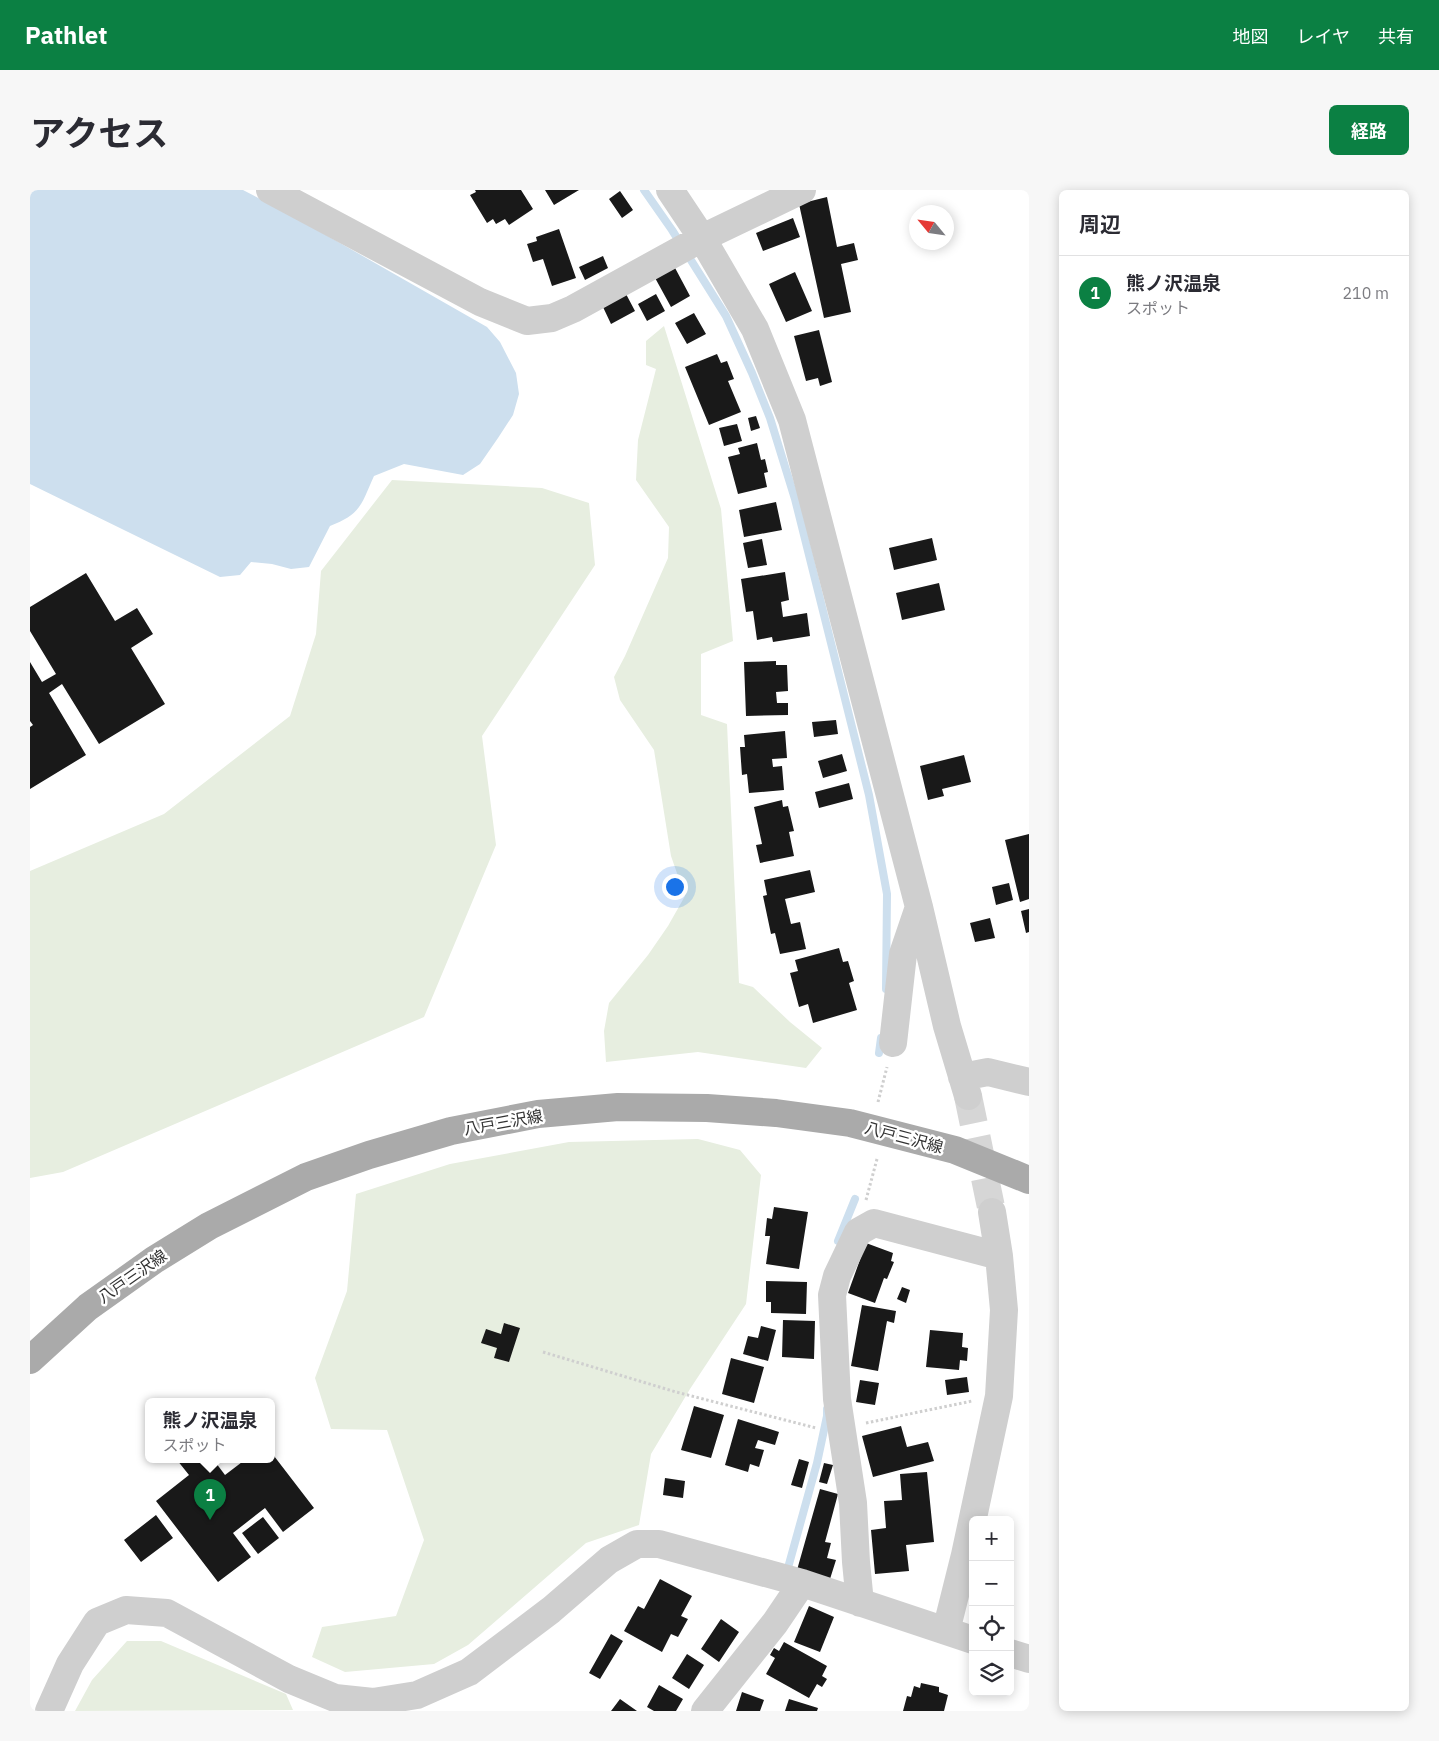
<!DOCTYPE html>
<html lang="ja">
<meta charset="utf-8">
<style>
:root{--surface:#fff;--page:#f7f7f7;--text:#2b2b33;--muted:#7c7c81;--line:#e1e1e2;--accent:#0b8043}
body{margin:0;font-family:"IBM Plex Sans","Noto Sans JP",sans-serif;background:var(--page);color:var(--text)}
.controls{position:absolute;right:15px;bottom:15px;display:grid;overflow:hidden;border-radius:8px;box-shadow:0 2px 12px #0003}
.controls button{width:45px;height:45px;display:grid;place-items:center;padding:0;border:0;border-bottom:1px solid var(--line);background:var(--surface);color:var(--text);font:25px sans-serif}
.compass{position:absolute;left:879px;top:15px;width:45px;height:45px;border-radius:50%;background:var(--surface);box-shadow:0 2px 12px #0003;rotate:299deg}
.you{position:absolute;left:644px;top:696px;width:18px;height:18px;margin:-12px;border:4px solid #fff;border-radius:50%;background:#1a73e8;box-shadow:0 0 0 8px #1a73e833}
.badge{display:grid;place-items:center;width:32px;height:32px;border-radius:50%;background:var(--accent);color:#fff;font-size:16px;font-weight:700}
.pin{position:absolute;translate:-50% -41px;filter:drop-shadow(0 1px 2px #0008)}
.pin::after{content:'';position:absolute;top:26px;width:18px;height:15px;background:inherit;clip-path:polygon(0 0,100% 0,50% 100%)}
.popup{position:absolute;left:115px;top:1208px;width:130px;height:65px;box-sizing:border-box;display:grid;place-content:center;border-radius:8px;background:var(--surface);filter:drop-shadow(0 1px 4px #0005);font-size:16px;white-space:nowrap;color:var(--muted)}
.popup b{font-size:19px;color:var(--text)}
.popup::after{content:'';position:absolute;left:50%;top:100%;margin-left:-10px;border:10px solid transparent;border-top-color:var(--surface)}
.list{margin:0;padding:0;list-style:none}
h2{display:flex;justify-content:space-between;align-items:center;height:65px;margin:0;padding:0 20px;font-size:21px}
h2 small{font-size:16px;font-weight:400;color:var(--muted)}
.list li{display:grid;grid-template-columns:32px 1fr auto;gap:15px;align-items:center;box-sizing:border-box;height:75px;padding:0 20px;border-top:1px solid var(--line)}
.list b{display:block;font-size:19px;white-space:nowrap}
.list p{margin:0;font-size:16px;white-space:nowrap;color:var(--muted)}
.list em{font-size:16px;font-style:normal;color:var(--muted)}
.icon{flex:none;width:28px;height:28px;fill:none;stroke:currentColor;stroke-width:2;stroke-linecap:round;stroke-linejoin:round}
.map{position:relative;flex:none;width:999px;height:1521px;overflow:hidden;border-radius:8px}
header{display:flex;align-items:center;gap:30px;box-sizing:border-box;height:70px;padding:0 25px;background:var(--accent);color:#fff}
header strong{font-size:24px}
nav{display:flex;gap:28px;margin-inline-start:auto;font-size:18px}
.intro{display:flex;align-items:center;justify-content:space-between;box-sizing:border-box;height:120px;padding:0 30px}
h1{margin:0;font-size:35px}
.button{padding:12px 22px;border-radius:8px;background:var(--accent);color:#fff;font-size:18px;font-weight:700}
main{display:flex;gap:30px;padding:0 30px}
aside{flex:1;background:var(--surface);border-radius:8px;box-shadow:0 2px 12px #0003}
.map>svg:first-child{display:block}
.green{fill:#e7eee0}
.water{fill:#cddfee}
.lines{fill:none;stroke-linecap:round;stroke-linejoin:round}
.stream{stroke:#cddfee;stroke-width:8}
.building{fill:#191919}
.minor-tunnel{stroke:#d6d6d6;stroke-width:28;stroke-dasharray:28 14;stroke-linecap:butt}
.path{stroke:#cfcfcf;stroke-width:3;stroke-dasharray:2.5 2.5;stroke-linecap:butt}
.minor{stroke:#cfcfcf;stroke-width:28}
.major{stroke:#aaa;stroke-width:28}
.labels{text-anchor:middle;stroke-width:5;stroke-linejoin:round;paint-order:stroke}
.street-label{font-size:16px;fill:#323232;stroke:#fff}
</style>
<header>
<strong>Pathlet</strong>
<nav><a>地図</a><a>レイヤ</a><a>共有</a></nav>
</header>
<div class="intro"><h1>アクセス</h1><a class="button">経路</a></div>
<main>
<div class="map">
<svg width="999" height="1521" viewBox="0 0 999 1521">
<rect width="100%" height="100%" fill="#fff"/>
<!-- green -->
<path class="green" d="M634,136L691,319L703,451L671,464V525L697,534L709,793L723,797L760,832L792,858L776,878L668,862L576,872L574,841L579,813L618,765L638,736L655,706L641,666L624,560L590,510L584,487L595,466L638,368L639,337L606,290L608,250L626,179L616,175V151Z
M362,290L512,298L559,313L565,375L452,546L466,655L394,827L33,982L0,988V681L134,624L260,526L286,444L291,381Z
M668,949L710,960L731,985L716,1114L660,1199L621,1264L609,1335L556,1353L438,1455L404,1474L315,1482L282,1467L292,1437L366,1426L394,1350L357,1240L301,1239L285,1188L317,1101L326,1004L420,974L539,952Z
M97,1451H131L256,1504L263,1520L45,1521L62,1490Z"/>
<!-- water -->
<path class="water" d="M0,0H213L261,25L457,137L470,152L486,183L489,204L483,225L468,248L450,274L433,285L374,274L344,286C331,315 331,324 300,336L279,377L261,379L242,374L221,372L210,385L190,387L0,294Z"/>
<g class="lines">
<!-- stream -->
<path class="stream" d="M614,0L642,40L696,126L722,183L740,228L765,309L839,605L857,704L856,799
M849,863L851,848
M808,1051L825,1009
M756,1385L787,1273L797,1226V1219"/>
</g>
<!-- building -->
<path class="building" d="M445,0H491L503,19L479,35L475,29L466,34L463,29L457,33L440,5L446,2Z
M515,0H549L524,15Z
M590,1L603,20L592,28L579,9Z
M797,7L807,57L824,53L828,70L811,74L821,122L794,128L769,14Z
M763,28L770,47L733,61L726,43Z
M529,39L546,88L522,96L513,69L503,72L497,54L507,51L506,47Z
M573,66L578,78L555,90L549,77Z
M644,76L660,106L641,117L624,86Z
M765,82L782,121L756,132L739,94Z
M596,104L605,121L581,134L573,117Z
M626,104L635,121L617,131L608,114Z
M664,123L676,144L657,154L645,133Z
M789,140L802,192L790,196L788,188L776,191L764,146Z
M687,164L691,173L697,171L704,189L698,191L711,222L679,235L655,177Z
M726,226L730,238L721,241L718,228Z
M707,234L712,251L694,256L689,238Z
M727,253L731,270L735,269L738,282L734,283L737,297L708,304L698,267L710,264L708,258Z
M746,312L752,340L714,347L709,320Z
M902,348L907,370L864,380L859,358Z
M732,349L737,375L718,378L713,353Z
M755,382L759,410L751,412L753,427L777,423L780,446L743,452L742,447L727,450L723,421L716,422L711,389Z
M56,383L85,431L107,418L123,444L101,458L135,514L69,554L32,494L19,503L56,565L0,599V537L3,535L0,531V472L12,492L26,484L0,441V417Z
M909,393L915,420L872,430L866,403Z
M746,471V475H757L758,501L746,502L747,513H758V525L716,526L714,472Z
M806,530L808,544L784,547L782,532Z
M755,541L757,568L742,569L743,577L752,576L754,600L719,603L717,584L712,585L710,557H715L714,545Z
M812,564L817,581L793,588L788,571Z
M934,565L941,592L912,599L914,606L898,610L890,576Z
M819,593L823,609L789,618L785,602Z
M752,610L753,617L758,616L764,641L759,642L764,666L730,673L726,655L732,654L724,617Z
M999,644V709L990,712L975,650Z
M780,680L785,702L755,709L761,734L770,732L776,759L750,764L745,743L741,744L733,706L737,705L734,690Z
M979,693L983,710L966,715L962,697Z
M999,719V742L996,743L991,721Z
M960,728L965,748L945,752L940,733Z
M809,758L813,772L818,771L824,791L819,793L827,820L783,833L778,814L769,817L760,783L768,781L765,770Z
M744,1017L778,1022L769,1079L736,1074L740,1046H735L737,1028L742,1029Z
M836,1053L863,1063L861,1071L864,1072L857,1089L854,1088L845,1113L818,1103Z
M736,1091L777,1092L776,1124L741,1123V1112H736Z
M872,1097L880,1100L876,1113L867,1109Z
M832,1115L866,1121L864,1133L857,1131L848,1181L821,1176Z
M753,1130L785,1131L784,1169L752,1167Z
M474,1133L490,1138L479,1172L464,1168L467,1158L451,1153L456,1139L471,1144Z
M731,1136L746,1140L738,1171L713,1164L718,1146L728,1148Z
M900,1140L933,1143L932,1157L938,1158L937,1171L930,1170L929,1180L896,1177Z
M701,1168L734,1177L724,1213L692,1204Z
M937,1187L939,1202L917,1205L915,1190Z
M830,1190L849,1193L845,1215L826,1212Z
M664,1216L694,1225L681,1268L651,1260Z
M708,1229L749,1242L745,1255L728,1250L725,1258L734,1260L729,1277L720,1274L718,1282L695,1275Z
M871,1236L877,1257L898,1252L904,1271L843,1287L832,1246Z
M241,1262L284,1318L253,1342L235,1318L203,1343L221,1367L188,1392L126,1311L159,1285L147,1270L149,1269H173L176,1273L183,1269L195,1285L216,1269H241Z
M769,1269L779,1272L772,1298L761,1295Z
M794,1273L803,1275L797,1294L789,1292Z
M897,1282L904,1352L876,1355L879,1381L845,1384L841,1340L856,1338L854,1311L872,1310L870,1284Z
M635,1288L655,1291L653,1308L633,1305Z
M790,1299L808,1304L795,1352L801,1353L797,1368L806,1370L800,1389L767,1380Z
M126,1325L143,1348L111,1372L94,1350Z
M233,1327L249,1348L228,1364L212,1343Z
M630,1389L662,1406L651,1426L658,1429L648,1447L641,1444L632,1462L594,1441L608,1416L614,1419Z
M779,1416L804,1427L790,1462L764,1452Z
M691,1429L709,1442L689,1472L671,1459Z
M581,1444L593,1451L570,1489L559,1483Z
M754,1452L797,1476L792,1486L797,1489L792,1497L787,1494L779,1508L736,1484L745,1468L740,1465L744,1458L749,1461Z
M657,1464L674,1475L659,1499L642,1488Z
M891,1493L909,1497V1502L918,1505L914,1521H873L877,1506L881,1507L884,1496L890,1498Z
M629,1495L653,1509L646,1521H624L617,1517Z
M712,1502L734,1510L730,1521H706Z
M590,1509L607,1521H581Z
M759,1509L788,1518L787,1521H755Z"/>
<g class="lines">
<!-- minor-tunnel -->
<path class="minor-tunnel" d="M938,906L962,1022"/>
<!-- path -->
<path class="path" d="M848,912L857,877
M836,1010L847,969
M513,1162L646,1202L786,1238
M836,1233L942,1211"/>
<!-- minor -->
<path class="minor" d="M240,0L450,112L497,131L522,128L543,119L672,48L772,0
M640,0L672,48L725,139L762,230L889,717L917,836L938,906
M863,853L873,764L889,717
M932,887L958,882L999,892
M830,1413L826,1372L823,1313L807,1209L802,1105L807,1086L828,1042L844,1033L969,1066
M916,1441L935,1365L969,1206L974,1120L969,1066L962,1022
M980,1463L999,1469
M19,1521L40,1474L67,1432L96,1420L137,1423L259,1489L305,1508L343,1512L387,1505L439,1482L521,1420L579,1370L607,1354H629L772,1393L943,1450
M675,1521L745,1433L772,1393"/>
<!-- major -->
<path class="major" d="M0,1170L58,1117L124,1070L179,1036L276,987L339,965L421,941L508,924L588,917L677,918L746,923L820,933L925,960L999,990"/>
</g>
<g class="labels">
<!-- street labels -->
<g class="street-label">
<text transform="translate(473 932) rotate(-10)" y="6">八戸三沢線</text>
<text transform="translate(874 947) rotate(15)" y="6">八戸三沢線</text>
<text transform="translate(102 1086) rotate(-35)" y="6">八戸三沢線</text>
</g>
</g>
</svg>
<div class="controls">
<button>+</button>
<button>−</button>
<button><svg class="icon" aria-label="locate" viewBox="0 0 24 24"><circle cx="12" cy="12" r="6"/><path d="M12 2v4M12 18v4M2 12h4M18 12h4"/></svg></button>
<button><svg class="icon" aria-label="layers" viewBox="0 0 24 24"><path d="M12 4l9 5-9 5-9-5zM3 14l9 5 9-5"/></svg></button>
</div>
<svg class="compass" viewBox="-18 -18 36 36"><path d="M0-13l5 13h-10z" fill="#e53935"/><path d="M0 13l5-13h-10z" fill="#7c7c81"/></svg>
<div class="you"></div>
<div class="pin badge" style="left:180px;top:1330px">1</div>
<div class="popup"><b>熊ノ沢温泉</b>スポット</div>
</div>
<aside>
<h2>周辺<small></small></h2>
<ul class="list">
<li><span class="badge">1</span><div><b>熊ノ沢温泉</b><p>スポット</p></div><em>210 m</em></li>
</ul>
</aside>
</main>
